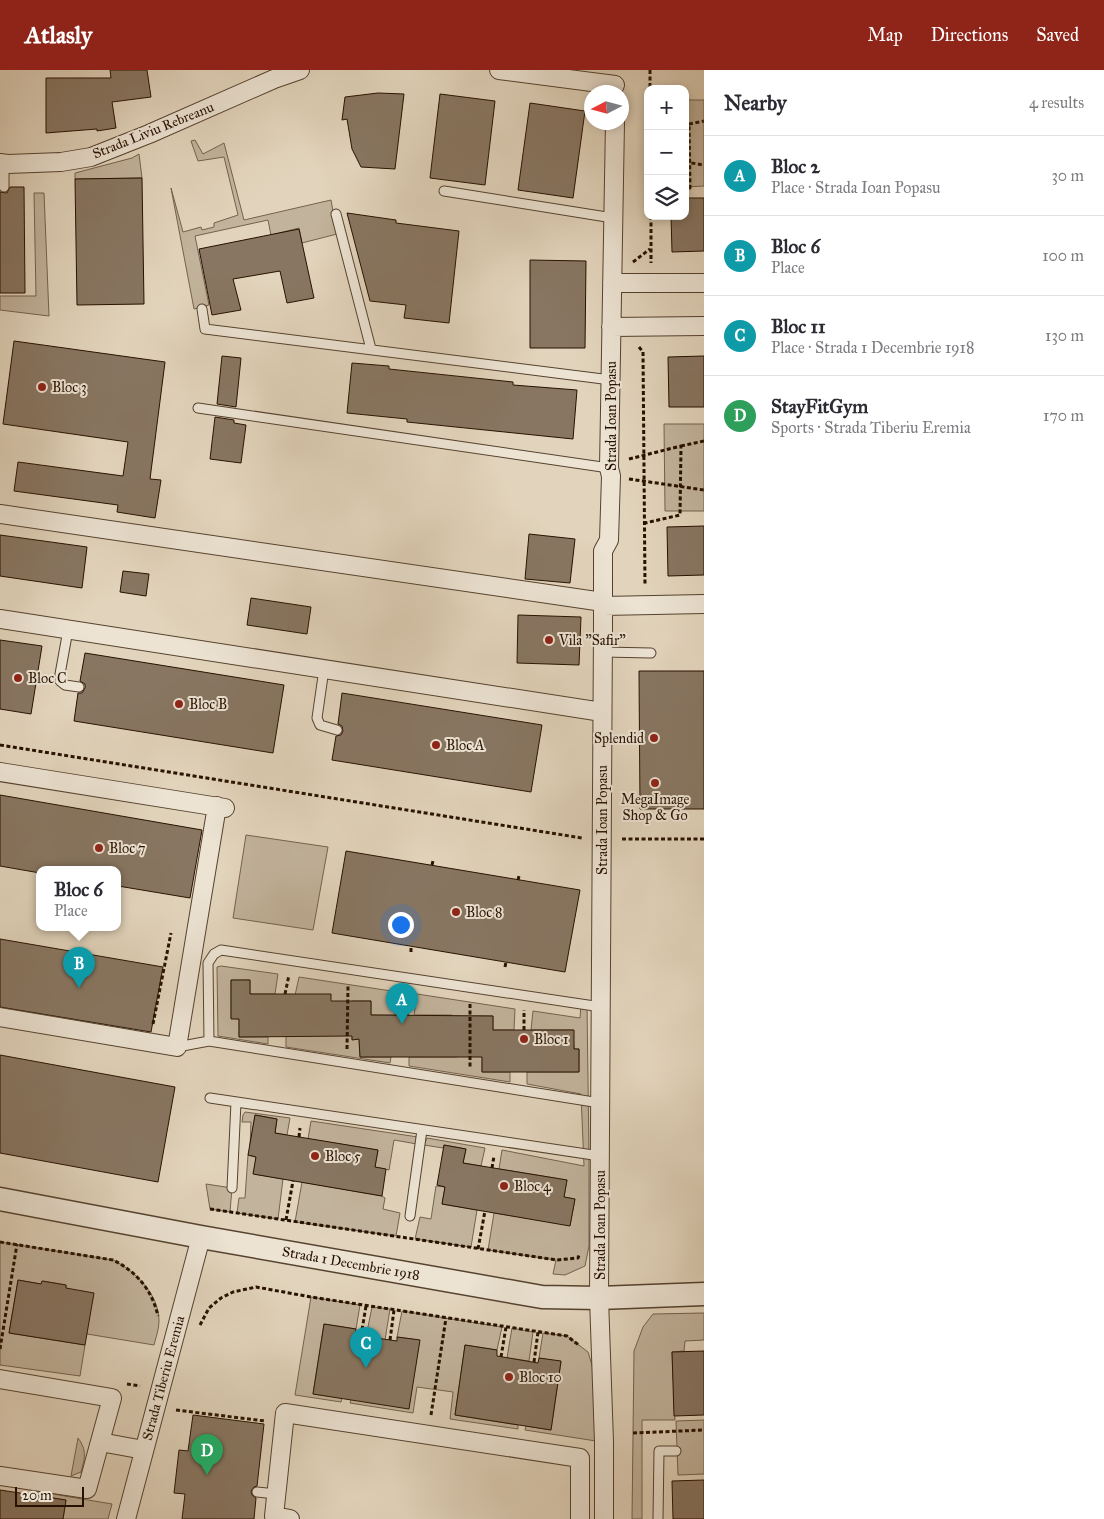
<!DOCTYPE html>
<meta charset="utf-8">
<style>
:root{--surface:#fff;--page:#f7f7f7;--text:#2b2b33;--muted:#7c7c81;--line:#e1e1e2;--accent:#8f2418}
body{margin:0;font-family:"IM FELL Great Primer",serif;background:var(--page);color:var(--text)}
.controls{position:absolute;right:15px;top:15px;display:grid;overflow:hidden;border-radius:10px;box-shadow:0 2px 8px #0003}
.controls button{width:45px;height:45px;display:grid;place-items:center;padding:0;border:0;border-bottom:1px solid var(--line);background:var(--surface);color:var(--text);font:25px sans-serif}
.compass{position:absolute;left:584px;top:15px;width:45px;height:45px;border-radius:50%;background:var(--surface);box-shadow:0 2px 8px #0003;rotate:264deg}
.scale{position:absolute;left:15px;bottom:12px;width:69px;box-sizing:border-box;padding-left:5px;border:2px solid #271100;border-top:0;font-size:14px;line-height:18px;white-space:nowrap;color:#271100;-webkit-text-stroke:4px #ece3d3;paint-order:stroke}
.you{position:absolute;left:400px;top:854px;width:18px;height:18px;margin:-12px;border:4px solid #fff;border-radius:50%;background:#1a73e8;box-shadow:0 0 0 8px #1a73e833}
.badge{display:grid;place-items:center;width:32px;height:32px;border-radius:50%;background:var(--accent);color:#fff;font-size:16px;font-weight:700}
.pin{position:absolute;translate:-50% -41px;filter:drop-shadow(0 1px 2px #0008)}
.pin::after{content:'';position:absolute;top:26px;width:18px;height:15px;background:inherit;clip-path:polygon(0 0,100% 0,50% 100%)}
.popup{position:absolute;left:36px;top:796px;width:85px;height:65px;box-sizing:border-box;display:grid;place-content:center;border-radius:10px;background:var(--surface);filter:drop-shadow(0 1px 4px #0005);font-size:16px;white-space:nowrap;color:var(--muted)}
.popup b{font-size:19px;color:var(--text)}
.popup::after{content:'';position:absolute;left:50%;top:100%;margin-left:-10px;border:10px solid transparent;border-top-color:var(--surface)}
.list{margin:0;padding:0;list-style:none}
h2{display:flex;justify-content:space-between;align-items:center;height:65px;margin:0;padding:0 20px;font-size:21px}
h2 small{font-size:16px;font-weight:400;color:var(--muted)}
.list li{display:grid;grid-template-columns:32px 1fr auto;gap:15px;align-items:center;box-sizing:border-box;height:80px;padding:0 20px;border-top:1px solid var(--line)}
.list b{display:block;font-size:19px;white-space:nowrap}
.list p{margin:0;font-size:16px;white-space:nowrap;color:var(--muted)}
.list em{font-size:16px;font-style:normal;color:var(--muted)}
.icon{flex:none;width:28px;height:28px;fill:none;stroke:currentColor;stroke-width:2;stroke-linecap:round;stroke-linejoin:round}
.map{position:relative;flex:none;width:704px;height:1449px;overflow:hidden}
header{display:flex;align-items:center;gap:30px;box-sizing:border-box;height:70px;padding:0 25px;background:var(--accent);color:#fff}
header strong{font-size:24px}
nav{display:flex;gap:28px;margin-inline-start:auto;font-size:18px}
main{display:flex}
aside{flex:1;background:var(--surface)}
.map>svg:first-child{display:block}
.green{fill:#c2b39c;stroke:#74624e}
.building{fill:#887662;stroke:#271100}
.lines{fill:none;stroke-linecap:round;stroke-linejoin:round}
.service-casing{stroke:#56422f;stroke-width:11}
.minor-casing{stroke:#56422f;stroke-width:20}
.tertiary-casing{stroke:#56422f;stroke-width:25}
.path{stroke:#271100;stroke-width:3;stroke-dasharray:4 2.5;stroke-linecap:butt}
.service{stroke:#ece3d3;stroke-width:9}
.minor{stroke:#ece3d3;stroke-width:18}
.tertiary{stroke:#ece3d3;stroke-width:22}
.poi-dot{fill:#8f2418;stroke:#ece3d3;stroke-width:2}
.labels{text-anchor:middle;stroke-width:4;stroke-linejoin:round;paint-order:stroke}
.street-label{font-size:14px;fill:#271100;stroke:#ece3d3}
.poi-label{font-size:14px;fill:#271100;stroke:#ece3d3;text-anchor:start}
</style>
<header>
<strong>Atlasly</strong>
<nav><a>Map</a><a>Directions</a><a>Saved</a></nav>
</header>
<main>
<div class="map">
<svg width="704" height="1449" viewBox="0 0 704 1449">
<rect width="100%" height="100%" fill="#e2d4bc"/>
<filter id="stains"><feTurbulence type="fractalNoise" baseFrequency=".004" numOctaves="4"/><feColorMatrix values="0 0 0 0 .2 0 0 0 0 .09 0 0 0 0 .02 0 0 0 .5 -.17"/></filter>
<radialGradient id="worn" r=".72"><stop offset=".6" stop-color="#630" stop-opacity="0"/><stop offset="1" stop-color="#630" stop-opacity=".3"/></radialGradient>
<!-- green -->
<path class="green" d="M685,30H704V116L685,117Z
M195,70L203,84L224,73L244,150L331,130L337,164L302,173L299,158L271,165L268,150L195,166L209,235L194,239L171,118L183,162L201,157L202,160L214,157V153L238,145L224,87L198,91L191,71Z
M139,84L142,108L75,109V103L132,88Z
M34,123H44L49,246L0,240V226H36Z
M664,354H704V441H665Z
M246,765L328,777L313,860L233,848Z
M221,896L278,904L275,924H250V910H231V948L239,949V967H268V974L218,966L217,897Z
M299,907L398,922L395,945H371V931H352V969H359L360,987H391L390,993L286,977V967Z
M417,924L515,939L514,960H493V946H473L482,984V1002H510V1012L409,996V987H457L452,964V945H414Z
M581,934L587,935L589,1084V1176L585,1196L565,1205L553,1204L556,1190L488,1180L494,1143L570,1155L575,1129L564,1127L567,1110L499,1099L502,1080L584,1096L581,1024L527,1014V1002H579V979H574L573,960H531L533,941L580,948Z
M245,1042L290,1048L287,1065L275,1063L277,1049L255,1045L250,1077L251,1052H242L243,1045Z
M311,1051L418,1067L417,1074L394,1070L389,1100L375,1097L378,1080L308,1069Z
M427,1068L485,1078L481,1096L463,1093L466,1079L444,1075L443,1078L424,1075Z
M248,1085L256,1087L254,1104L283,1109L278,1149L237,1143L239,1128H245Z
M302,1112L382,1126L385,1128L383,1139L400,1143L396,1166L295,1152Z
M206,1114L232,1118L230,1142L210,1139Z
M436,1116L445,1117L442,1134L477,1140L471,1177L415,1169L420,1147L431,1149Z
M0,1172L113,1190C135,1201 159,1224 159,1251C159,1259 156,1267 154,1275L87,1264L66,1218V1215L43,1211L41,1214L18,1210L9,1263L85,1275L80,1306L0,1295Z
M311,1227L360,1235L356,1259L324,1254L313,1324L342,1328L341,1332L295,1325Z
M372,1237L390,1239L385,1270L366,1267Z
M402,1241L502,1257L497,1280L465,1275L455,1345L518,1355V1359L450,1349L453,1322L417,1317L413,1343L350,1333L351,1330L419,1270L397,1267Z
M704,1243V1270L685,1271L684,1281L672,1282L675,1350H642V1449H632L634,1281L643,1257L653,1244Z
M512,1258L533,1262L529,1291L507,1288Z
M543,1263L567,1266L588,1282L597,1311L596,1371L525,1360L526,1356L551,1360L561,1292L539,1288Z
M704,1350V1404L678,1405L676,1351Z
M78,1368C87,1380 85,1388 81,1402L71,1406Z
M35,1421L112,1434L108,1449H63L66,1430L34,1425Z"/>
<!-- building -->
<path class="building" d="M110,0H147L151,27L112,32L116,58L97,61V59L46,63V8H111Z
M378,23L404,24L395,99L361,97L352,79L347,49L342,50L345,27Z
M440,24L495,31L485,115L430,108Z
M530,33L585,41L573,128L518,120Z
M142,108L144,234L77,235L75,109Z
M10,117H24L25,223H0V122L7,123Z
M685,128H704V181L672,182L671,146H685Z
M347,143L396,150V153L459,161L449,253L404,248L406,235L370,231Z
M299,159L314,228L287,233L280,201L233,209L241,240L212,245L199,179Z
M530,190L586,191L585,278H530Z
M14,271L165,292L150,409L161,410L155,448L117,442L118,435L14,421L18,392L123,406L128,372L3,354Z
M222,286L241,288L236,337L217,334Z
M704,286V337H669L668,287Z
M352,293L389,296V299L513,312V315L577,320L573,369L407,352V349L347,343Z
M215,347L234,350V353L246,355L241,393L210,389Z
M704,456V505L668,506L667,457Z
M529,464L575,469L570,513L525,509Z
M0,465L87,477L82,518L0,506Z
M123,501L149,504L146,526L120,522Z
M251,528L311,537L307,564L247,555Z
M518,545L581,547L579,595L517,593Z
M0,570L42,576L31,644L0,639Z
M85,583L284,615L273,683L74,651L78,623H82L85,618V614L80,611Z
M639,601H704V739H640Z
M342,623L542,655L531,722L332,690L336,666L341,665L343,661L342,656L338,654Z
M0,725L202,760L190,828L118,816V799H40V803L0,796Z
M346,781L580,820L565,902L332,863Z
M0,869L163,897L151,962L0,937Z
M231,910H250V924H331V931H371V945L493,946V960H574V979H579V1002H482V987H360L359,969L352,970V966L239,967V949H231Z
M0,985L175,1017L158,1112L0,1083Z
M255,1045L277,1049L275,1063L378,1080L375,1097L386,1099L382,1126L253,1104L256,1087L248,1085Z
M444,1075L466,1079L463,1093L567,1110L564,1127L575,1129L570,1156L442,1134L445,1117L437,1115Z
M18,1210L41,1214L42,1211L66,1215V1218L94,1223L85,1275L9,1263Z
M324,1254L356,1259L355,1265L397,1271V1267L420,1270L409,1339L313,1324Z
M465,1275L497,1280V1286L538,1293L539,1288L561,1291L551,1360L455,1345Z
M704,1281V1345L674,1346L672,1282Z
M193,1345L264,1354L257,1416L254,1417L251,1421L252,1425L256,1428L254,1449H182L185,1424L174,1423L179,1380L188,1381Z
M704,1410V1449H673L672,1411Z
M0,1420L66,1430L63,1449H0Z"/>
<g class="lines">
<!-- service casing -->
<g class="service-casing">
<path id="service" d="M4,117V93
M444,121L613,148
M336,144L371,279
M202,239L205,259L611,310
M198,338L609,398
M68,560L60,604V611L65,615L79,617
M603,582L651,583
M324,599L317,648L320,655L337,660
M177,977L209,971
M210,1028L600,1086
M600,1033L209,971L208,893L214,884L221,880L601,937
M232,1118L236,1032
M410,1146L422,1060
M257,1422L276,1424
M658,1449L659,1381H676"/>
</g>
<!-- minor casing -->
<g class="minor-casing">
<path id="minor" d="M499,0L615,15
M0,93L8,94L61,92L91,87L149,64L274,9L300,0
M612,213H704
M611,257L704,256
M0,444L603,532
M603,536L704,534
M0,549L602,642
M0,702L225,738
M0,947L177,977L217,736
M0,1309L112,1328L87,1419L0,1406
M100,1372L144,1380
M126,1449L201,1167
M290,1449L274,1446L285,1343L580,1388V1449
M604,1449V1372L599,1228L603,558V481L609,470L611,406L609,398L615,52"/>
</g>
<!-- tertiary casing -->
<g class="tertiary-casing">
<path id="tertiary" d="M0,1129L201,1167L542,1227L599,1228L704,1224"/>
</g>
<!-- path -->
<path class="path" d="M650,0V19
M689,54L704,51
M685,55L689,54L690,118L685,119
M685,92L704,95
M651,146V193
M633,192L650,179
M639,277L643,282L645,516
M681,376L704,371
M629,389L681,376L680,445L645,453
M629,409L704,420
M0,675L582,768
M622,769H704
M432,795L433,791
M518,810L519,806
M411,882V876
M505,897L506,892
M285,924L289,905
M470,934V997
M407,945L409,923
M153,954L171,863
M524,960V940
M347,979L348,915
M299,1067L300,1058
M492,1098L494,1086
M210,1139L557,1190L578,1188L579,1185
M286,1150L293,1111
M0,1172L113,1190C137,1202 152,1220 158,1246
M478,1179L485,1141
M200,1255L209,1238L221,1228L233,1222L256,1217L311,1227L567,1266L580,1276
M361,1266L366,1236
M390,1270L394,1240
M0,1279L17,1174
M501,1287L506,1257
M534,1292L538,1262
M127,1314L140,1316
M176,1340L265,1351
M431,1345L446,1248
M633,1363L704,1360"/>
<!-- service -->
<use href="#service" class="service"/>
<!-- minor -->
<use href="#minor" class="minor"/>
<!-- tertiary -->
<use href="#tertiary" class="tertiary"/>
</g>
<!-- markers -->
<g class="poi-dot">
<circle cx="42" cy="317" r="5"/>
<circle cx="549" cy="570" r="5"/>
<circle cx="18" cy="608" r="5"/>
<circle cx="179" cy="634" r="5"/>
<circle cx="654" cy="668" r="5"/>
<circle cx="436" cy="675" r="5"/>
<circle cx="655" cy="713" r="5"/>
<circle cx="99" cy="778" r="5"/>
<circle cx="456" cy="842" r="5"/>
<circle cx="524" cy="969" r="5"/>
<circle cx="315" cy="1086" r="5"/>
<circle cx="504" cy="1116" r="5"/>
<circle cx="509" cy="1307" r="5"/>
</g>
<g class="labels">
<!-- street labels -->
<g class="street-label">
<text transform="translate(153 60) rotate(-22)" y="5">Strada Liviu Rebreanu</text>
<text transform="translate(611 346) rotate(-90)" y="5">Strada Ioan Popasu</text>
<text transform="translate(602 750) rotate(-90)" y="5">Strada Ioan Popasu</text>
<text transform="translate(600 1155) rotate(-90)" y="5">Strada Ioan Popasu</text>
<text transform="translate(351 1193) rotate(10)" y="5">Strada 1 Decembrie 1918</text>
<text transform="translate(163 1308) rotate(-75)" y="5">Strada Tiberiu Eremia</text>
</g>
<!-- poi labels -->
<g class="poi-label">
<text x="52" y="322">Bloc 3</text>
<text x="559" y="575">Vila "Safir"</text>
<text x="28" y="613">Bloc C</text>
<text x="189" y="639">Bloc B</text>
<text x="644" y="673" text-anchor="end">Splendid</text>
<text x="446" y="680">Bloc A</text>
<text x="655" y="734" text-anchor="middle">MegaImage<tspan x="655" dy="16">Shop &amp; Go</tspan></text>
<text x="109" y="783">Bloc 7</text>
<text x="466" y="847">Bloc 8</text>
<text x="534" y="974">Bloc 1</text>
<text x="325" y="1091">Bloc 5</text>
<text x="514" y="1121">Bloc 4</text>
<text x="519" y="1312">Bloc 10</text>
</g>
</g>
<rect width="100%" height="100%" filter="url(#stains)"/>
<rect width="100%" height="100%" fill="url(#worn)"/>
</svg>
<div class="controls">
<button>+</button>
<button>−</button>
<button><svg class="icon" aria-label="layers" viewBox="0 0 24 24"><path d="M12 4l9 5-9 5-9-5zM3 14l9 5 9-5"/></svg></button>
</div>
<svg class="compass" viewBox="-18 -18 36 36"><path d="M0-13l5 13h-10z" fill="#e53935"/><path d="M0 13l5-13h-10z" fill="#7c7c81"/></svg>
<div class="scale">20 m</div>
<div class="you"></div>
<div class="pin badge" style="left:402px;top:954px;background:#0f9aa8">A</div>
<div class="pin badge" style="left:79px;top:918px;background:#0f9aa8">B</div>
<div class="popup"><b>Bloc 6</b>Place</div>
<div class="pin badge" style="left:366px;top:1298px;background:#0f9aa8">C</div>
<div class="pin badge" style="left:207px;top:1405px;background:#2e9e5b">D</div>
</div>
<aside>
<h2>Nearby<small>4 results</small></h2>
<ul class="list">
<li><span class="badge" style="background:#0f9aa8">A</span><div><b>Bloc 2</b><p>Place · Strada Ioan Popasu</p></div><em>30 m</em></li>
<li><span class="badge" style="background:#0f9aa8">B</span><div><b>Bloc 6</b><p>Place</p></div><em>100 m</em></li>
<li><span class="badge" style="background:#0f9aa8">C</span><div><b>Bloc 11</b><p>Place · Strada 1 Decembrie 1918</p></div><em>130 m</em></li>
<li><span class="badge" style="background:#2e9e5b">D</span><div><b>StayFitGym</b><p>Sports · Strada Tiberiu Eremia</p></div><em>170 m</em></li>
</ul>
</aside>
</main>
